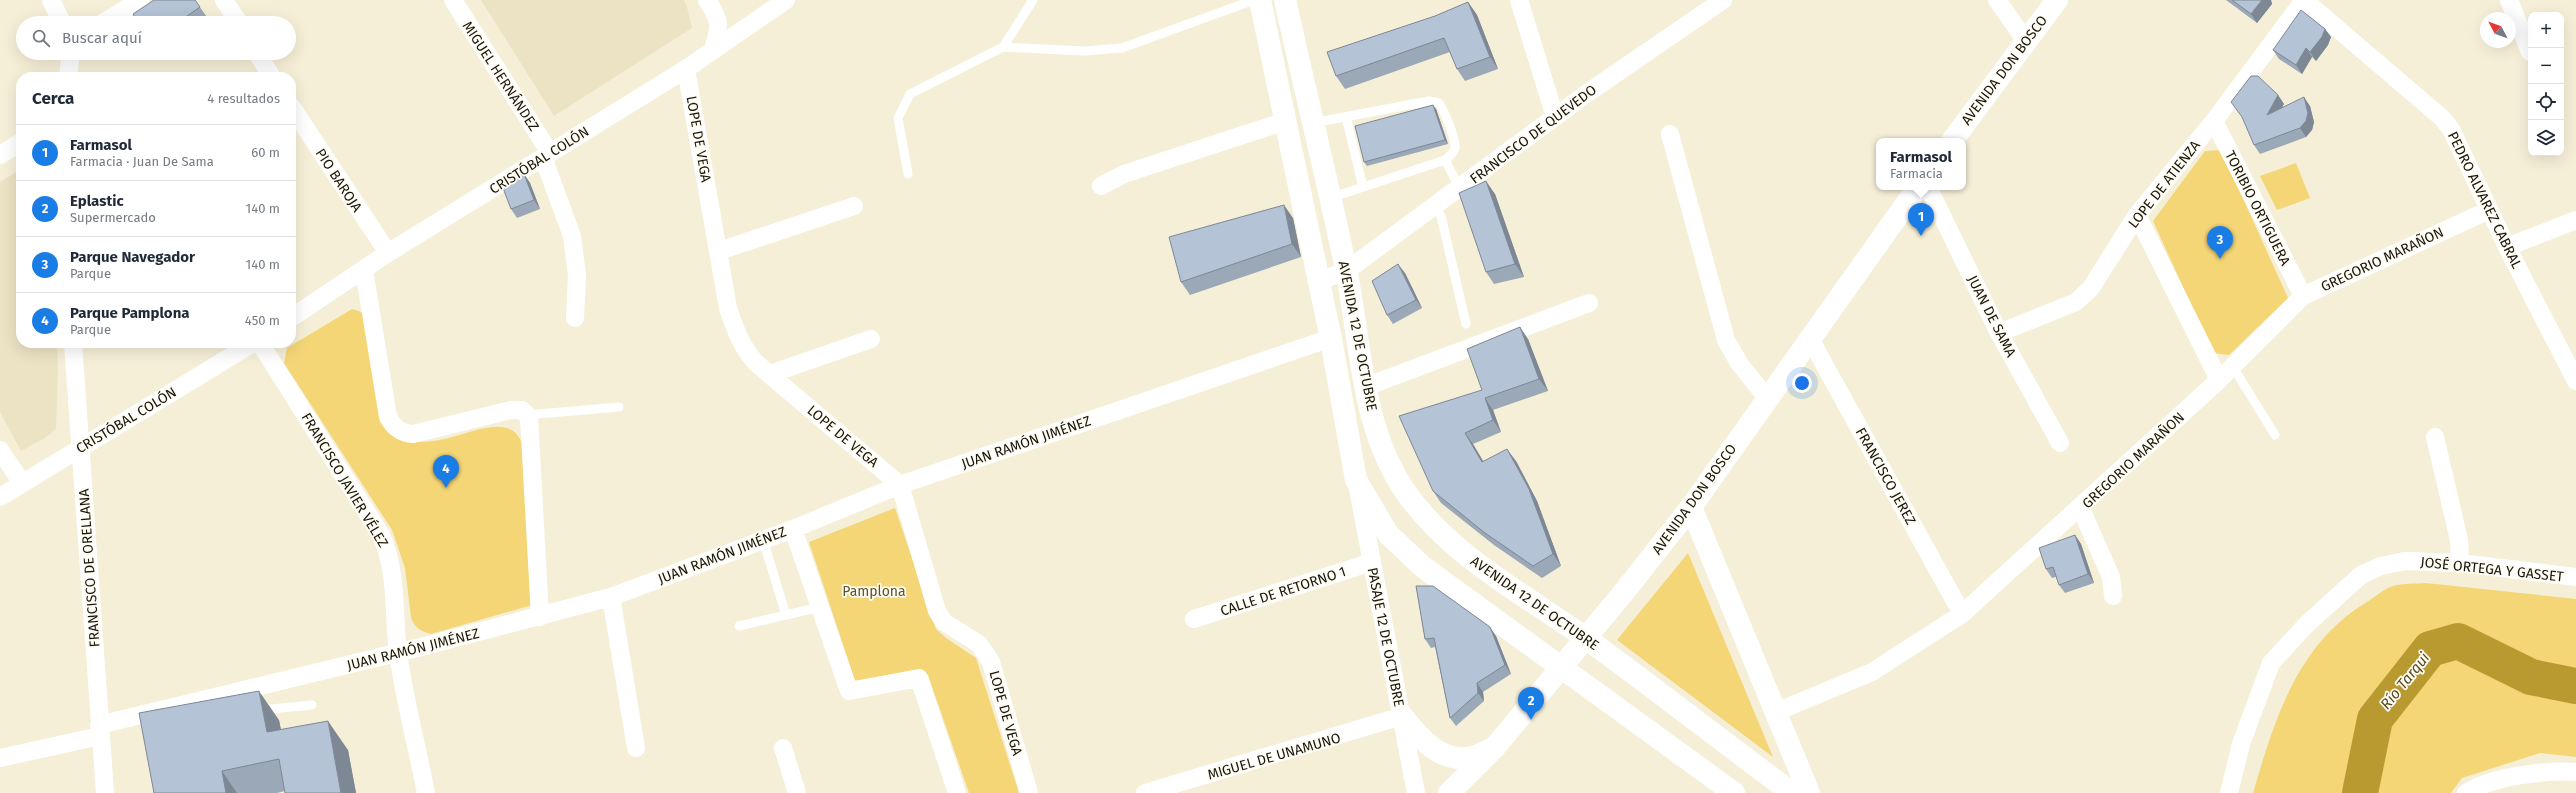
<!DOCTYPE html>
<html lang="es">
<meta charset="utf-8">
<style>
:root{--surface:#fff;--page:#f6f6f7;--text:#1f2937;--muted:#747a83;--line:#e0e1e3;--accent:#197de5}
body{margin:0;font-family:"Fira Sans",sans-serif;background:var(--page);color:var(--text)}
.controls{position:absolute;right:12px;top:12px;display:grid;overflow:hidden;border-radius:8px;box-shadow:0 4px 16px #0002}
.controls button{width:36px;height:36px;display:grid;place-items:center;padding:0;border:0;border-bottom:1px solid var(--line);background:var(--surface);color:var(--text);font:20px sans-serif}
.compass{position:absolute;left:2480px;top:12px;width:36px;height:36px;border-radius:50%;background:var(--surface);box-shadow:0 4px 16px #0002;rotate:311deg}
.you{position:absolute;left:1802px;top:383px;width:14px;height:14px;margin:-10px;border:3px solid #fff;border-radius:50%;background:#1a73e8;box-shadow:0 0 0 6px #1a73e833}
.badge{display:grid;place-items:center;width:26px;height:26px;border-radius:50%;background:var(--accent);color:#fff;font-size:13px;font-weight:700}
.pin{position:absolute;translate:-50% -33px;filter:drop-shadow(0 1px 2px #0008)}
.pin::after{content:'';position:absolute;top:21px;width:14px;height:12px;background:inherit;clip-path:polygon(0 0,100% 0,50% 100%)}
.popup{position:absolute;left:1876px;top:138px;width:90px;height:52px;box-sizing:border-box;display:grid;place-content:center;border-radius:8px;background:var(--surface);filter:drop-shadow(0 1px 3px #0005);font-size:13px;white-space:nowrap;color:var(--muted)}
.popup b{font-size:15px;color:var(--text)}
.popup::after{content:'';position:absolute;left:50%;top:100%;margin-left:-8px;border:8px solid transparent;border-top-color:var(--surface)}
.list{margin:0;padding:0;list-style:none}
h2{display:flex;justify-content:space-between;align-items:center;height:52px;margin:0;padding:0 16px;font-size:17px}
h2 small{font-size:13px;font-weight:400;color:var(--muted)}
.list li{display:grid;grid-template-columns:26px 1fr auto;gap:12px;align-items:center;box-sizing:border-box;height:56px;padding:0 16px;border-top:1px solid var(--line)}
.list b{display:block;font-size:15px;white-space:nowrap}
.list p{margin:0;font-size:13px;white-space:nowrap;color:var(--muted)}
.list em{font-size:13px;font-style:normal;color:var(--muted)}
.icon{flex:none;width:22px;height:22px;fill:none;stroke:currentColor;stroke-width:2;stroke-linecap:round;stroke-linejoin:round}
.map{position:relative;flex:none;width:2576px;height:793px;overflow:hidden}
.search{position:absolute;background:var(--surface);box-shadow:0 4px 16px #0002;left:16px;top:16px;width:280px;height:44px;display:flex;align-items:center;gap:10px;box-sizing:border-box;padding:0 14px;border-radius:22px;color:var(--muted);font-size:15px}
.panel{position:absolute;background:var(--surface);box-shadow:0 4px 16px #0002;left:16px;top:72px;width:280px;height:276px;border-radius:16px}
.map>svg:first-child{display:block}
.built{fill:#ece3c5}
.green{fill:#f4d676}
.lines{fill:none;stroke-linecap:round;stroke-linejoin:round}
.river{stroke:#b89a31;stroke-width:36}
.lane{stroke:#fff;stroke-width:9}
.street{stroke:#fff;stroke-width:18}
.secondary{stroke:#fff;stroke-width:22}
.wall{fill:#9ba8b7}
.shaded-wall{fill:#7e8895}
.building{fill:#b4c3d5;stroke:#7e8895}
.labels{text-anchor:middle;stroke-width:3.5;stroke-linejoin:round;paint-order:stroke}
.street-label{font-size:14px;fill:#18150d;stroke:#fffcf3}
.park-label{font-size:14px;fill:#5f5229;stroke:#fffcf3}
.water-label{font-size:15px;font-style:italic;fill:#574a20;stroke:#fffcf3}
</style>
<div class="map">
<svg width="2576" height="793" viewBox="0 0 2576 793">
<rect width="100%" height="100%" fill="#f6efd8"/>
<!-- built -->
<path class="built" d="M481,0H684L687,7L692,28L554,116Z
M21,169V343H57L58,370L56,429L45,438L21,451L0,412V182Z"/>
<!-- green -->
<path class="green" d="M2221,150L2288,298L2229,355L2213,353L2153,221L2205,151Z
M2296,163L2310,198L2277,210L2260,176Z
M352,309L359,311L366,317L382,411L409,440C444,449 479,421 507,428C515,430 520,438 523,445L532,605L431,634C420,631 416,629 411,618L405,568L392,530L284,363L287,348Z
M895,508L936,629L946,638L976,658L1019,793H969L928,675L922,670L855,681L809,542Z
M1688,553L1773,757L1617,640Z
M2426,583L2576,599V757L2540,753L2462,778L2451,793H2253C2275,719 2297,644 2367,602C2375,597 2384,589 2393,586C2403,583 2416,584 2426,583Z"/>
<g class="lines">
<!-- river -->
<path class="river" d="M2360,793L2375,719L2430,649L2458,641L2531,677L2576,686"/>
<!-- lane -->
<path class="lane" d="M1003,47L1033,0
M1346,117L1363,187
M1313,123L1429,101L1439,103C1444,110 1456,139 1455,148C1454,153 1449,157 1445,160L1330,198
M1445,160L1460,189
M908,174L898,118L910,94L1003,47L1084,51L1122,48L1254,0
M1437,206L1442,220L1466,324
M2233,367L2275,435
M527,415L619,407
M763,540L786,615
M739,626L820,607
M261,710L312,705"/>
<!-- street -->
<path class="street" d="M51,0L62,23
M224,0L239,23
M453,0L550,153
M707,0C720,20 721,26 713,49
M1519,0L1555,117
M1997,0L2026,41
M2304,0L2442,118L2451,129L2507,247L2576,381
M2509,0L2530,52
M103,23L140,0
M257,53L272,77
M686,69L728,308C735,329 741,346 756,363L900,485L937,611L944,622L979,644L991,662L1029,793
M68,77L71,53
M291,106L388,253
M2214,121L2303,296
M1670,134L1726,340L1739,363L1767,398
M0,155L21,142
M543,157L572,236L577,275L575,318
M1101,186L1124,174L1286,121
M1928,187L1999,333L2060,443
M2137,215L2219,380
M2507,247L2576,220
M719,251L854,206
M364,270L388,417C393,427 402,434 413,434L511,410H522L529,417L540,617
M1319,281L1346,271L1586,94L1723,0
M291,318L388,253L686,69L786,0
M1999,333L2076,302L2091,288L2137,215L2214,121L2304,0
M1809,337L1962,614
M73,343L105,793
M260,343L381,535C398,573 393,613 398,652C404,699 417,746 426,793
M770,374L871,339
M1365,387L1589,303
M2435,437L2459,540L2460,563
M0,450L22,483
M1358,489L1416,793
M0,497L253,343
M2081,509L2111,577L2113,596
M793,529L849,691L919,678L957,793
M611,597L636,748
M1194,619L1372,562
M1776,712L1872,672L1962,614L2219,380L2303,296L2489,210
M99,725L421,647L611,597L793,529L900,485L1331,338
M783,748L797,793
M0,758L100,736
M1145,793L1402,716
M2229,793L2241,744L2271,663L2306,625L2361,575L2381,566L2405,561L2460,563L2576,577
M2466,793C2493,776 2545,770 2576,772"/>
<!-- secondary -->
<path class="secondary" d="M1260,0L1331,339L1356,480L1388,534L1423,567L1734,793
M1285,0C1305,90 1327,179 1346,269C1361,343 1361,427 1405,491C1448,554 1522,593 1583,636C1653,687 1722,741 1792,793
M1952,141L2057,0
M1691,507L1809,793
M1402,716C1419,736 1437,761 1467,758C1475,758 1484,752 1491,749
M1449,793L1495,747L1624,592L1691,507L1918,187"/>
</g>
<!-- wall -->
<path class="wall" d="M195,0L209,20L204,23H139Z
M2226,0H2271L2272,4L2257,23Z
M1468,2L1477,15L1498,69L1465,81L1457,69L1450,52L1345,89L1336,76L1435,16Z
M2325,29L2331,37L2328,45L2316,61L2312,57L2302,74L2279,59L2273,50Z
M2278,95L2284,104L2282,107L2310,106L2314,122L2312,130L2306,137L2260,154L2254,145Z
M1436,109L1448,144L1367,166L1364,162Z
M524,174L530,183L540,209L517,218L511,209Z
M1495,194L1524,277L1494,284L1486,272Z
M1293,218L1301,257L1190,295L1181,282Z
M1405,273L1422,308L1393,324L1387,315Z
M1528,339L1548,391L1493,410L1501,432L1473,444L1483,462L1516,461L1537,501L1561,566L1542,578L1494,545L1441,503L1433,491L1482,390Z
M2075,535L2081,544L2094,583L2065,593L2059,585L2056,577L2052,578L2046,569Z
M1416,586L1496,636L1511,674L1483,692L1484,701L1456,726L1450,718L1435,647L1431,648L1425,639Z
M279,720L281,730L348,750L356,793H285V791L277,793H154Z"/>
<!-- shaded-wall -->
<path class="shaded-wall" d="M2262,0H2271L2272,4L2257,23L2251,14Z
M1468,2L1477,15L1498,69L1490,57Z
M2325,29L2331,37L2328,45L2316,61L2310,52Z
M2306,48L2312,57L2302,74L2296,65Z
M2278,95L2284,104L2273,123L2267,115Z
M2304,97L2310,106L2314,122L2312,130L2306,137L2300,128Z
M1433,105L1436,109L1448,144L1445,140Z
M524,174L530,183L540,209L534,200Z
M1486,181L1495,194L1524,277L1515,264Z
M1284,205L1293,218L1301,257L1292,244Z
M1398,264L1405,273L1422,308L1416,300Z
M1520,327L1528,339L1548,391L1539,379Z
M1485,398L1493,410L1501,432L1493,420Z
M1465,433L1473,444L1491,474L1482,462Z
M1507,449L1516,461L1537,501L1561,566L1553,554Z
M2075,535L2081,544L2094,583L2088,574Z
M1490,627L1496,636L1511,674L1505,665Z
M1477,683L1483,692L1484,701L1478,693Z
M259,691L279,720L287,761L267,732Z
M328,721L348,750L356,793H341Z
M222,771L237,793H226Z"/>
<!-- building -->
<path class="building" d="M154,0H195L200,7L177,23H139L133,14Z
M2232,0H2262L2251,14Z
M1468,2L1490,57L1457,69L1444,38L1336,76L1327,52L1435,16Z
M2301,10L2325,29L2322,37L2310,52L2306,48L2296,65L2273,50Z
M2251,76H2258L2278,95L2267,115L2304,97L2308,113L2306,121L2300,128L2254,145L2242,117L2231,102Z
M1433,105L1445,140L1364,162L1355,126Z
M524,174L534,200L511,209L501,183Z
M1486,181L1515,264L1486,272L1459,193Z
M1284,205L1292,244L1181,282L1169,237Z
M1398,264L1416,300L1387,315L1372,281Z
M1520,327L1539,379L1485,398L1493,420L1465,433L1482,462L1507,449L1529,489L1553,554L1533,566L1485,533L1433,491L1399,416L1482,390L1467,349Z
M2075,535L2088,574L2059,585L2053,567L2046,569L2039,548Z
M1416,586H1433L1490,627L1505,665L1477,683L1478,693L1450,718L1434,638L1425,639Z
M259,691L267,732L328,721L341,793H285L279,759L222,771L226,793H154L139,713Z"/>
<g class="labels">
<!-- street labels -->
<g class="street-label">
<text transform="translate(2004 70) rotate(-53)" y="5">AVENIDA DON BOSCO</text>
<text transform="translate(501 76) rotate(57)" y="5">MIGUEL HERNÁNDEZ</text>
<text transform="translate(1533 134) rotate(-37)" y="5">FRANCISCO DE QUEVEDO</text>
<text transform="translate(699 139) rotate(80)" y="5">LOPE DE VEGA</text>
<text transform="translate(539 160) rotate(-32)" y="5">CRISTÓBAL COLÓN</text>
<text transform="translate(339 180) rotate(57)" y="5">PIO BAROJA</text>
<text transform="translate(2164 184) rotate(-52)" y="5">LOPE DE ATIENZA</text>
<text transform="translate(2485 200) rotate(64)" y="5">PEDRO ALVAREZ CABRAL</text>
<text transform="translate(2258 208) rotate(63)" y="5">TORIBIO ORTIGUERA</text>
<text transform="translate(2382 259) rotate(-25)" y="5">GREGORIO MARAÑON</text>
<text transform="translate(1992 316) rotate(63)" y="5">JUAN DE SAMA</text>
<text transform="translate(1358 336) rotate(79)" y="5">AVENIDA 12 DE OCTUBRE</text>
<text transform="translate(126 420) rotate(-31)" y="5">CRISTÓBAL COLÓN</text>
<text transform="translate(843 436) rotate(40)" y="5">LOPE DE VEGA</text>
<text transform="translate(1026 442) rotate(-19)" y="5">JUAN RAMÓN JIMÉNEZ</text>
<text transform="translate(2133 460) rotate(-43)" y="5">GREGORIO MARAÑON</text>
<text transform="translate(1886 476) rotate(61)" y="5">FRANCISCO JEREZ</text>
<text transform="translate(345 480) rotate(59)" y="5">FRANCISCO JAVIER VÉLEZ</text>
<text transform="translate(1694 499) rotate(-54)" y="5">AVENIDA DON BOSCO</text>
<text transform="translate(722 555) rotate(-21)" y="5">JUAN RAMÓN JIMÉNEZ</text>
<text transform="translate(89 568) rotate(-94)" y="5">FRANCISCO DE ORELLANA</text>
<text transform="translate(2492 569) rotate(6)" y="5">JOSÉ ORTEGA Y GASSET</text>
<text transform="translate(1283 591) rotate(-18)" y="5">CALLE DE RETORNO 1</text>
<text transform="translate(1535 603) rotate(35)" y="5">AVENIDA 12 DE OCTUBRE</text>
<text transform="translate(1386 637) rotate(79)" y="5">PASAJE 12 DE OCTUBRE</text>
<text transform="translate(413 649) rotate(-14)" y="5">JUAN RAMÓN JIMÉNEZ</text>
<text transform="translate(1006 713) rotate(74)" y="5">LOPE DE VEGA</text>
<text transform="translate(1274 756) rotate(-16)" y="5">MIGUEL DE UNAMUNO</text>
</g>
<!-- park labels -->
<g class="park-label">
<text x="874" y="596">Pamplona</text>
</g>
<!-- water labels -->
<g class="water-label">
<text transform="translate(2405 681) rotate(-51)" y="5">Río Tarqui</text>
</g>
</g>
</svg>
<div class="controls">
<button>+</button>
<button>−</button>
<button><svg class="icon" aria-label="locate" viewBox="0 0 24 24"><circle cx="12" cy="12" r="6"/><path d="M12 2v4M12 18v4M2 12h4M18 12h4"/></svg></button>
<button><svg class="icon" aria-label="layers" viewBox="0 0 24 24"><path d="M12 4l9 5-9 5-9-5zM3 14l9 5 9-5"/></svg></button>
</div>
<svg class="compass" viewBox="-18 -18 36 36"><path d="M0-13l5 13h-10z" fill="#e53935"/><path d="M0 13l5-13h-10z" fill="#747a83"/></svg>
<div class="you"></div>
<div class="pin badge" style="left:1921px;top:236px">1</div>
<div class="popup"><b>Farmasol</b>Farmacia</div>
<div class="pin badge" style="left:1531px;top:720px">2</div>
<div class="pin badge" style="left:2220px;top:259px">3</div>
<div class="pin badge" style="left:446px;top:488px">4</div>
<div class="search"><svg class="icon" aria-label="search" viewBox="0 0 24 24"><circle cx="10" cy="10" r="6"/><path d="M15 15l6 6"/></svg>Buscar aquí</div>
<section class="panel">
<h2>Cerca<small>4 resultados</small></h2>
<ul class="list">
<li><span class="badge">1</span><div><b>Farmasol</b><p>Farmacia · Juan De Sama</p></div><em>60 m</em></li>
<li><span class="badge">2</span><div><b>Eplastic</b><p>Supermercado</p></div><em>140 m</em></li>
<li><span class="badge">3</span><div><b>Parque Navegador</b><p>Parque</p></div><em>140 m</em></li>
<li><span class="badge">4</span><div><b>Parque Pamplona</b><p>Parque</p></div><em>450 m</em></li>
</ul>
</section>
</div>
